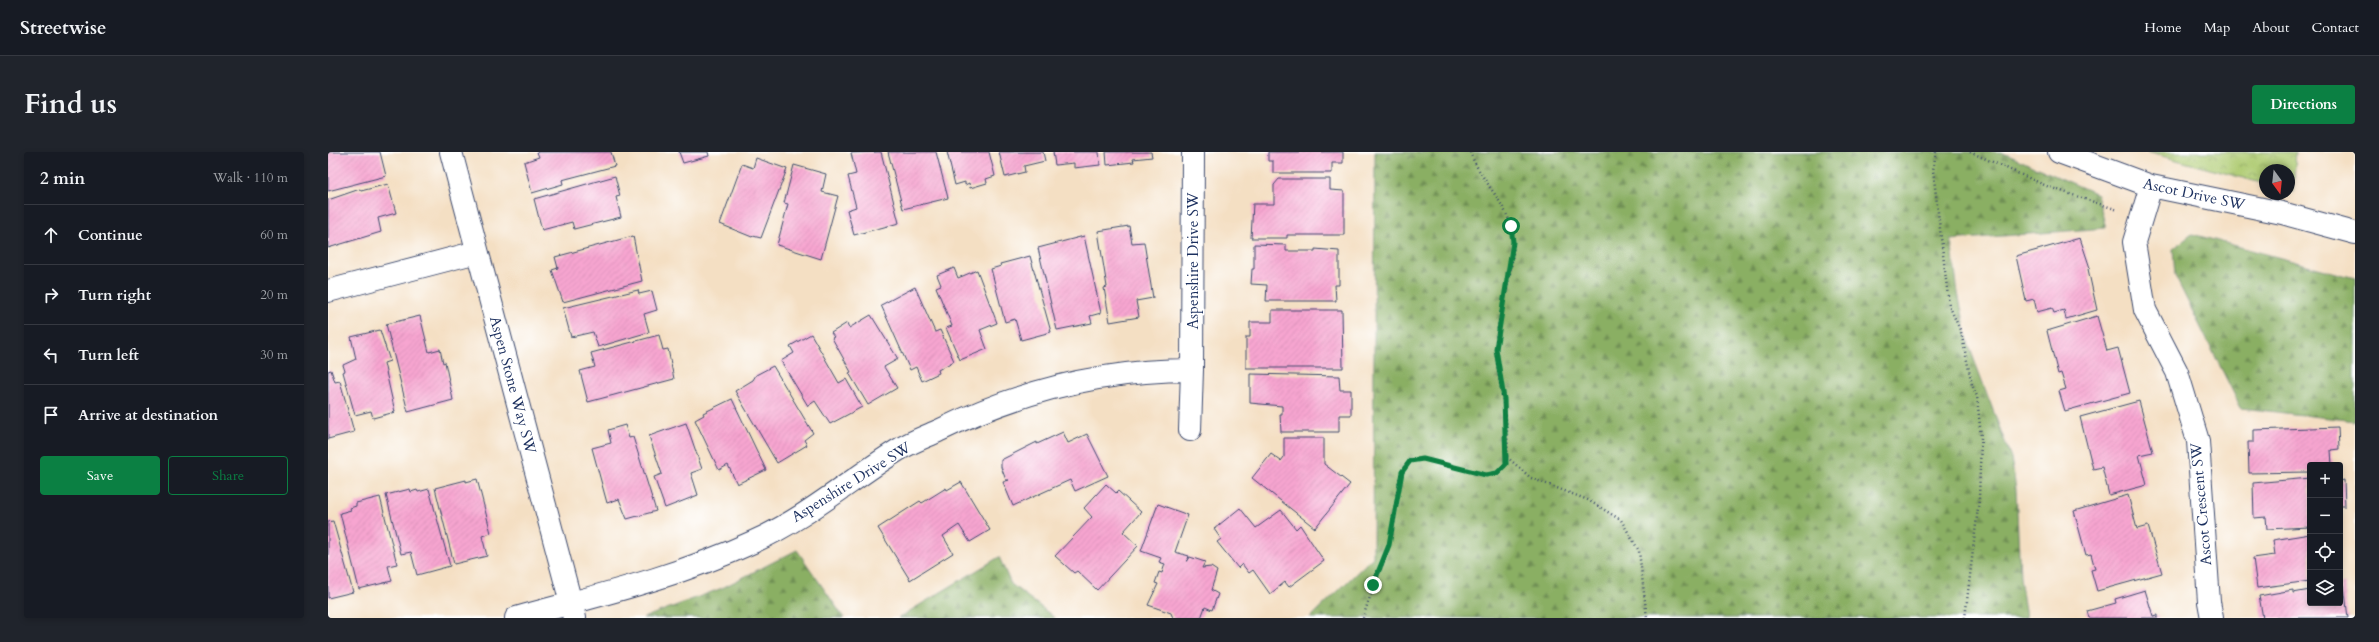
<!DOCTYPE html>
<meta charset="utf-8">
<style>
:root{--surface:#171b24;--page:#20242c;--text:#f1f3f6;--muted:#9ea1a6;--line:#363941;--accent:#0b8043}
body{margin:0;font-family:Cardo,serif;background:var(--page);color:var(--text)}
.controls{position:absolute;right:12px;bottom:12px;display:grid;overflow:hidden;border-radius:4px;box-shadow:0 2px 6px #0003}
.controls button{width:36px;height:36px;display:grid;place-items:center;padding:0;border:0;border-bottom:1px solid var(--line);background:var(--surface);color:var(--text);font:20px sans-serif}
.compass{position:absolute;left:1931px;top:12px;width:36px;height:36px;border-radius:50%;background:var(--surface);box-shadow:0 2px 6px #0003;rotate:165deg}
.stop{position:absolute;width:12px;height:12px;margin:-9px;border:3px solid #0b8043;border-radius:50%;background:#fff}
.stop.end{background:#0b8043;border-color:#fff;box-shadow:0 1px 4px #0008}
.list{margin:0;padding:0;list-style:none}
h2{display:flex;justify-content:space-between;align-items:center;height:52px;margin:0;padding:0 16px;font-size:17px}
h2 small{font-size:13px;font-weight:400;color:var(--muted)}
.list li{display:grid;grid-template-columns:26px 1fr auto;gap:12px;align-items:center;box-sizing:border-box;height:60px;padding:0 16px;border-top:1px solid var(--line)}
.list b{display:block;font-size:15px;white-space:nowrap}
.list em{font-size:13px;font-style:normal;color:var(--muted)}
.actions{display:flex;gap:8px;padding:12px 16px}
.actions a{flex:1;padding:9px 0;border:1px solid var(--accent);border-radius:4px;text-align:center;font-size:14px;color:var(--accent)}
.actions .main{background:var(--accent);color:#fff}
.icon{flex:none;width:22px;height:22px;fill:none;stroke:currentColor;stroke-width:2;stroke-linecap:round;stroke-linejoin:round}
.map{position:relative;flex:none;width:2027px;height:466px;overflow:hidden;border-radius:4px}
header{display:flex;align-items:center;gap:24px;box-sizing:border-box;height:56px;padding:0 20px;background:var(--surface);border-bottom:1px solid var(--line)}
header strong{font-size:19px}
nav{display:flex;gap:22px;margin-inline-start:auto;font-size:14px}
.intro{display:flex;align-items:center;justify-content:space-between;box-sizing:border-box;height:96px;padding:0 24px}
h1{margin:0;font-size:28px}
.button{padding:10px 18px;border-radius:4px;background:var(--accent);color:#fff;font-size:14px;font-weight:700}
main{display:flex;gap:24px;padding:0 24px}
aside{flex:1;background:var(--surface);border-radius:4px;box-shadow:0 2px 6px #0003}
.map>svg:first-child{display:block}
.forest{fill:url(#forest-firs);stroke:#526f60}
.park{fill:url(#park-crowns);stroke:#647d68}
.building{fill:url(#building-hatch)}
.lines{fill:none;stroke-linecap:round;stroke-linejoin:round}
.minor-casing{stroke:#3c496d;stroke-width:24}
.path{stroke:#3c496d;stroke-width:2.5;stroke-dasharray:1 3;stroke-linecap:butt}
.minor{stroke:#fff;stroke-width:22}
.route{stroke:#0b8043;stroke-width:5}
.labels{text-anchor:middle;stroke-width:3;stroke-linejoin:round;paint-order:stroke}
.street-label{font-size:15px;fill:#1b2f5e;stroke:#fff}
</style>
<header>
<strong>Streetwise</strong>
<nav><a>Home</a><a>Map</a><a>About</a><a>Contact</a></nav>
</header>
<div class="intro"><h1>Find us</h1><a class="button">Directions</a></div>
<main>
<aside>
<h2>2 min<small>Walk · 110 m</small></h2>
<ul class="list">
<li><svg class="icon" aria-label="ahead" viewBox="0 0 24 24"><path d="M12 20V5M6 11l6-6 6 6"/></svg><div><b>Continue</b></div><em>60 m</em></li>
<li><svg class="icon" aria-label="right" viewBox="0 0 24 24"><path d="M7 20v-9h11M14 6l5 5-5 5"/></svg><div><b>Turn right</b></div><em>20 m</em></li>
<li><svg class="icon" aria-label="left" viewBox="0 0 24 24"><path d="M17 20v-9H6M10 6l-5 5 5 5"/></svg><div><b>Turn left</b></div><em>30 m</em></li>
<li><svg class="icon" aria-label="arrive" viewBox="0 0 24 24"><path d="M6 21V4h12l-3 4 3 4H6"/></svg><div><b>Arrive at destination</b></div></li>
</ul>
<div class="actions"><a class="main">Save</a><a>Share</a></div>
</aside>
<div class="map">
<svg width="2027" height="466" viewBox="0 0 2027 466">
<defs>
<pattern id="forest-firs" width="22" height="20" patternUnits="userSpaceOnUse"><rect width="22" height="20" fill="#8aaf63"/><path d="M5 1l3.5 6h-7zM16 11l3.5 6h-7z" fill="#708f55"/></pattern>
<pattern id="park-crowns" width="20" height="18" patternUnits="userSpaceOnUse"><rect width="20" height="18" fill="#aecb71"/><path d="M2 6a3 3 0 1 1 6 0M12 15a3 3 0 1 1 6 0" fill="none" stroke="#8da560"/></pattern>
<pattern id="building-hatch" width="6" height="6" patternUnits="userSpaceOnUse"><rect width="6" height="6" fill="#f7a5d0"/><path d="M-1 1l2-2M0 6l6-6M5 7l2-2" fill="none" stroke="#d38eb5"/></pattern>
</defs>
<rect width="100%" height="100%" fill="#fff"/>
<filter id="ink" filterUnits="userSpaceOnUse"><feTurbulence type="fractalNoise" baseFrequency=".025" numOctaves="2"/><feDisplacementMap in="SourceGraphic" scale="8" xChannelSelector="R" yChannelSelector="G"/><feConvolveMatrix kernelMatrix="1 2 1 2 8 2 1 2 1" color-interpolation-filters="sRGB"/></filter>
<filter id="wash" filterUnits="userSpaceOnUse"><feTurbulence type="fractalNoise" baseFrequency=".012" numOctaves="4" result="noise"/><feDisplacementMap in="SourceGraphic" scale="16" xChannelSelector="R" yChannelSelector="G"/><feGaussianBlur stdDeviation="0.9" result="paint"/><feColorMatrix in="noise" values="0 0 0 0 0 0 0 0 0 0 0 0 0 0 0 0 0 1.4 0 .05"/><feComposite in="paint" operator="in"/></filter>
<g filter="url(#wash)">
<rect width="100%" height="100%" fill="#f4dfc3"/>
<!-- forest -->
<path class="forest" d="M1047,0H1673L1769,42L1778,76L1623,88L1630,141L1641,194L1683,306L1688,337L1692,425L1698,466H982L1045,405Z
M1864,82L2027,126V269L1913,256L1847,124L1845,97Z
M469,398L516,466H315L394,436Z
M671,405L683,432L727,466H570Z"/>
<!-- park -->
<path class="park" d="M1819,0H1968L1965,40L1961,39V18H1937V32Z"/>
<g id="blocks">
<!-- building -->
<path class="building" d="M0,0H52L58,24L0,39Z
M209,0H283L287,14L234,28L235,32L204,41L196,10L211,5Z
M351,0H380L381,4L355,11Z
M553,0L571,71L526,83L519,58L528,55L520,24L528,22L523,1Z
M560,0H608L620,46L575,57Z
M619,0H661L667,24L658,27L659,31L642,36L641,31L637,33V30L627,33Z
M671,0H715L717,9L696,14L697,20L677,25Z
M725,0H771L772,13L746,16V11L727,13Z
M778,0H823L824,5L805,7L806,10L779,13Z
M940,0H1015V11H1004V21H945V9H940Z
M428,6L459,17L433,86L425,84L424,85L392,72L414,12L425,16Z
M466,13L498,22L494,40L510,44L493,107L449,93L460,52L456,51Z
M287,24L292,44L288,45L293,65L246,77L244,70L214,78L206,47Z
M951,27H1002V38L1016,39V83H959V86H923L925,52H946V33Z
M60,32L68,61L50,66L53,80L0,96V48L32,37L33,39Z
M801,74L804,91L816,90L825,146L808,149L811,165L782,170L776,136L779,135L770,79Z
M305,84L314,129L235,150L224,118L230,116L227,105Z
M756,84L773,161L762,164L764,171L729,178L710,96Z
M1752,86L1762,116L1760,117L1769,158L1738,167L1736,158L1726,161L1724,156L1709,160L1706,147L1698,149L1688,104Z
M926,92L958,93V99H987V97L1011,99V133H1007L1008,149H938L939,133L923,132L924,117H926Z
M702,104L723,180L693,188L687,167L677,170L663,117L673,114L672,112Z
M626,116L630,126L649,118L669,171L652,178L659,197L632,208L618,176L624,174L608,135L613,133L609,123Z
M587,135L607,180L612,178L626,209L610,218L611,221L594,229L588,215L582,218L553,153Z
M310,138L311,142L324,139L329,158L316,162L321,180L270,195L265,180L243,185L235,156Z
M944,158H1014L1015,216H918V185H922V170H944Z
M543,163L570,207L556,215L569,236L540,253L521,221L523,220L504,186L506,185L503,181L519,171L521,176Z
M92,164L101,200L112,197L115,211L117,210L125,248L80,260L58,172Z
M1769,164L1779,199L1790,196L1802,241L1737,259L1731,239L1738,237L1733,221L1730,222L1719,179Z
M52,178L62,209L56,211L67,260L45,266L43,259L27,263L15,220L17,219L15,213L28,207L23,185Z
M483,182L511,231L518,227L534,255L502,272L487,249L480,254L453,209L466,201L462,194Z
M331,183L335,198L340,197L346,227L260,250L252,219L267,215L263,201Z
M445,214L485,281L476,288L479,293L449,311L407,239L425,228L428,223Z
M3,218L7,230L12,229L26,280L0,287V219Z
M922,222L1011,224L1012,238H1023V263H1011V280H953L952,262H954V254L922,251Z
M404,247L438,318L409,332L400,313L391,318L367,268L376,263L375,261Z
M1811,249L1825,300L1811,303L1819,333L1781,343L1774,315L1765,317L1752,265Z
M358,271L374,317L363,321L370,343L337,356L326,325L334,322L321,284Z
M297,273L301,286L305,285L328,359L299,367L291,347L279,351L264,296L283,291L280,278Z
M2010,275L2011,297L2003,298L2004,313H1982V320L1921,321L1920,290H1926V278Z
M735,280L740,291L759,282L780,324L747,339L742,328L685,354L675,330L681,328H678L673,315V308L709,290V292Z
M956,286H996V312L1022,332L987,376L924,326L943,302L953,309L956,305Z
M1982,326V375L1939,377L1938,365L1926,366L1925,331Z
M149,327L163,381L154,384L159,404L126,412L107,336L138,328V330Z
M2016,328L2017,354H2012V329Z
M633,330L662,378L642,390L631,373L615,384L625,401L582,428L550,376L592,349L594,351L618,336L619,338Z
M778,332L788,341L790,339L813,360L795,380L810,394L769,438L749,419L746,421L727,404L764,365L756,356Z
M82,337L83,340L89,338L90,340L101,337L122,414L89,423L83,400L73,402L58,343Z
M1800,343L1809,377L1820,374L1834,421L1769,439L1763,418L1767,417L1763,402L1758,403L1746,359Z
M52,345L69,412L60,414L64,429L31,437L12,361L23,358L22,356L28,354V351Z
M830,352L860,363L847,400L861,404L859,410L862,405L877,410L874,416L883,415L889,419L883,438L890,442L884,458L877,455L873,466H845L843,461L820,453L830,432L827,431L831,420L834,421L837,412L831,410L833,406L813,399Z
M912,356L928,376L953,358L968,377L972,373L996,409L961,435L957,430L942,442L925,418L921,421L914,412L910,416L889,390L893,387L886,377Z
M5,369L25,440L0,446V370Z
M1982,382V429L1929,436L1925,406L1947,403L1945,388Z
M2012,433H2016L2020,466H1935L1931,444L1965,438V441L1982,438V451H2012Z
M1817,438L1825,464L1830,463V466H1761L1759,459L1788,451L1787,447Z"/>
</g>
</g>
<g filter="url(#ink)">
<use href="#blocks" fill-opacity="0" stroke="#3c496d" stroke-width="1"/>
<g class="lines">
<!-- minor casing -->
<g class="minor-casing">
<path id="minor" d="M123,0L247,466
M1731,0L1823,34L1954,61L2027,81
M1823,34L1806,90L1817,158L1849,220L1870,289L1881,450L1884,466
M0,139L149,100
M862,278L864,218
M188,466C268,444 349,425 425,390C477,367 522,328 570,298C583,290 597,285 610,279C689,240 776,218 864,218L865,0"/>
</g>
<!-- path -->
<path class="path" d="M1608,0L1605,18L1621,153L1633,180L1644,233L1649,244L1653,285L1651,347L1637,466
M1642,0L1721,35L1790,58
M1179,305L1203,326L1260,348L1293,368L1311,399L1319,466
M1035,466C1045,432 1063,398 1067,363C1069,348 1068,328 1077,315C1081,308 1087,307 1095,307L1158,323L1169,321L1178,313C1184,272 1170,236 1168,198C1167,163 1193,107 1183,74C1175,47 1152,27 1142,0"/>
<!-- minor -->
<use href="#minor" class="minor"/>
</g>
</g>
<g class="lines" filter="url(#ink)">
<!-- route -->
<path class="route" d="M1045,433L1061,393L1074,320L1082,309L1095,307L1158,323L1169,321L1178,312L1176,247L1168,197L1185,90L1183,74"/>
</g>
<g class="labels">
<!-- street labels -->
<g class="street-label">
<text transform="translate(1866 42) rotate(12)" y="5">Ascot Drive SW</text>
<text transform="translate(865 109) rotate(-90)" y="5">Aspenshire Drive SW</text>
<text transform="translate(185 233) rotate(75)" y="5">Aspen Stone Way SW</text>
<text transform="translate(523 330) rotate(-32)" y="5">Aspenshire Drive SW</text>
<text transform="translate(1873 352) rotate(-95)" y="5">Ascot Crescent SW</text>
</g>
</g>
</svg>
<div class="controls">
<button>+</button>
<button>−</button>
<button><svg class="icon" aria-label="locate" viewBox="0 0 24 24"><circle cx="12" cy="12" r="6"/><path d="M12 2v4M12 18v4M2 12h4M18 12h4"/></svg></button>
<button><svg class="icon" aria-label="layers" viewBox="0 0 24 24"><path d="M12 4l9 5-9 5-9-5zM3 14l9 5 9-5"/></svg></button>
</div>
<svg class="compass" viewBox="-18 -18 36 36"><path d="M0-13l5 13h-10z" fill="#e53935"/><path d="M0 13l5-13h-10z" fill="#9ea1a6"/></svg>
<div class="stop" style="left:1183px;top:74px"></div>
<div class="stop end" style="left:1045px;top:433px"></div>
</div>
</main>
